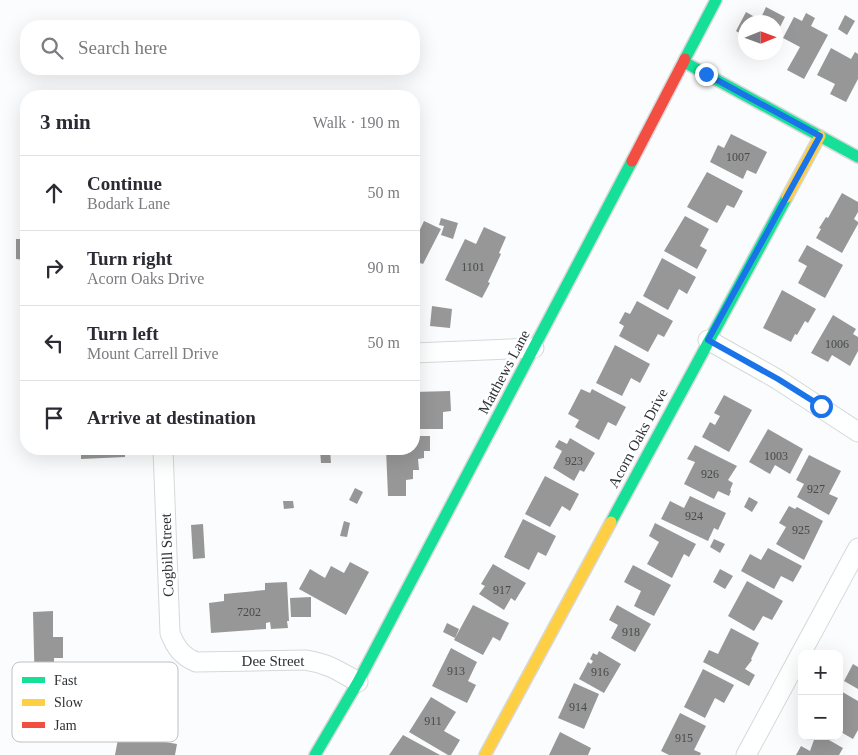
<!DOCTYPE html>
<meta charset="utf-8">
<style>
:root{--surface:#fff;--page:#f2f2f3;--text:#2b2b33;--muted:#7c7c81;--line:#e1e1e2}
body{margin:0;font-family:"Times New Roman",serif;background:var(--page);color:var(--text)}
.controls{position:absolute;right:15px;bottom:15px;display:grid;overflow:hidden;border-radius:10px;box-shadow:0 5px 20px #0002}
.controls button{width:45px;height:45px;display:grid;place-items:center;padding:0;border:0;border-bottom:1px solid var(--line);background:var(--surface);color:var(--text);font:25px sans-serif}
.compass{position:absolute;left:738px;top:15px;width:45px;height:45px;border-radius:50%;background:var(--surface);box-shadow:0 5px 20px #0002;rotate:89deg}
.stop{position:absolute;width:15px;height:15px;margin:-11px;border:4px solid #1a73e8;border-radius:50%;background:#fff}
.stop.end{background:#1a73e8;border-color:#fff;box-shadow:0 1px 5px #0008}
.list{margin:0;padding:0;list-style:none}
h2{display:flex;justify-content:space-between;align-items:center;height:65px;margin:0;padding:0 20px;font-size:21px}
h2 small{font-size:16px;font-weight:400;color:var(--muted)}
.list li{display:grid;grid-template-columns:32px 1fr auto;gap:15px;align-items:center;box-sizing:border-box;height:75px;padding:0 20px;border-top:1px solid var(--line)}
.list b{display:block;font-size:19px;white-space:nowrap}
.list p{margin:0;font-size:16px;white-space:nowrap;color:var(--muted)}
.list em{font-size:16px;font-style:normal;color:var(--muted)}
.icon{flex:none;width:28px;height:28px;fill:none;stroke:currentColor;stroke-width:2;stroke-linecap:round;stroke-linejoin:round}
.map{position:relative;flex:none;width:858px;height:755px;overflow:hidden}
.search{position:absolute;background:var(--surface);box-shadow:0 5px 20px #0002;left:20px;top:20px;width:400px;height:55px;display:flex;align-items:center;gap:12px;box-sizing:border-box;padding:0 18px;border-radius:20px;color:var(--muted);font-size:19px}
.panel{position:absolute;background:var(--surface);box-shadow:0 5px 20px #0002;left:20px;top:90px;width:400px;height:365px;border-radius:20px}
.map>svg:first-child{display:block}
.building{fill:#969796}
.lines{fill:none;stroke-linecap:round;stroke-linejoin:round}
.street-casing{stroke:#d6d8da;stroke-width:21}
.fast-casing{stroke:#d6d8da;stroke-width:14}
.slow-casing{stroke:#d6d8da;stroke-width:14}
.jam-casing{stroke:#d6d8da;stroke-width:14}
.street{stroke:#feffff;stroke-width:19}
.fast{stroke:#16e098;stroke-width:11}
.slow{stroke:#ffcf43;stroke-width:11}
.jam{stroke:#f24e42;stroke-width:11}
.route{stroke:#1a73e8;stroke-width:6}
.labels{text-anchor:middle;stroke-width:5;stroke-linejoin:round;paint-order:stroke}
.number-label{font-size:12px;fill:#474a4c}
.street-label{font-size:15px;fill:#2d3034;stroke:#fff}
.key{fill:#fff;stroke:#c0c1c2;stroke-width:1}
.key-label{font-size:14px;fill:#2d3034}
</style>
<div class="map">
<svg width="858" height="755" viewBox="0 0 858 755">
<rect width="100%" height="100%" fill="#fbfcfd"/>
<!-- building -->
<path class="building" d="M766,7L785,17L776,35V22H746V37L736,31L746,12L760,20Z
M806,13L815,18L811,26L828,35L804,79L787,70L800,47L783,38L794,17L802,21Z
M845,15L855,21L847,35L838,29Z
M831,48L851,59L855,52L858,54V79L846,102L830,94L835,84L817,75Z
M731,134L767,152L756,174L747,170L743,179L710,162L718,145L724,148Z
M707,172L743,191L734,208L727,205L717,223L687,207Z
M842,193L858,202V212L854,219L858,222V224L842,253L816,238L821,229L819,228L821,225L826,217L828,218Z
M685,216L709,229L700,246L707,250L697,269L664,251Z
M441,218L458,223L453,239L441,235L444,226L439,225Z
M424,221L441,229L423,264L420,263L417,269L414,268V242Z
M484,227L506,237L499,253L501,254L488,282L490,283L482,298L445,280L465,239L476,244Z
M16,239H26V260L16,259Z
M807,245L843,265L825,298L798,283L807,266L798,261Z
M662,258L696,277L687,294L679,289L668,310L643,296Z
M782,290L816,309L808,323L805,321L797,335L795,334L791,342L763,328Z
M637,301L673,321L664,337L658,334L648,352L619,336L624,326L619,323L625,312L630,314Z
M432,306L452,309L450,328L430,326Z
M833,315L856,329L853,334L858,337V351L850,366L832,355L828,362L811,353Z
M615,345L650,364L640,383L631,378L622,396L596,383Z
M581,389L590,393L592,389L626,407L616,426L608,422L599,440L575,427L579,420L568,414Z
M450,391L451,411L443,412V429H414V392Z
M724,395L752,410L729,452L702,437L710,422L715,425L720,416L714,413Z
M768,429L803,449L790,474L775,465L770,474L749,462Z
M414,436H430V451H424V458L418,459L419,470H413V479L406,480V496H388L386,449H414Z
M570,438L595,453L584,472L580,470L574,481L553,468L562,451L555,447L559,440L567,444Z
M695,445L737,466L728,480L733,483L730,490L731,491L729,496L718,491L714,499L684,484L695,462L687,459Z
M81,449H125V457L81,459Z
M320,450H330L331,463H321Z
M809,455L841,471L829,494L838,498L829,515L797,497L804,484L796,480Z
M545,476L579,494L570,511L562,506L550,527L525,514Z
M355,488L363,492L357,504L349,500Z
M690,496L726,513L718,530L714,528L708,541L661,519L670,501L684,508Z
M749,497L758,502L752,512L744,507Z
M283,501H293L294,508L284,509Z
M789,506L795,509L797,507L823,521L804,560L776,544L786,527L779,523Z
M523,519L556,536L546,556L538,552L529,570L504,557Z
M344,521L350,523L347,537L340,536Z
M655,523L696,544L689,557L684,554L672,578L647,564L659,542L649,536Z
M203,524L205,558L193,559L191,525Z
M714,539L725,544L720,553L710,547Z
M768,548L802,566L793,582L781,576L774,589L741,571L750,554L761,560Z
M350,562L369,572L346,615L299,589L310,569L325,578L331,566L344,573Z
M493,564L526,583L515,601L511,598L504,610L479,594L485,586L481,584Z
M633,565L671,585L654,616L634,606L641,591L624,582Z
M720,569L733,576L725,589L713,582Z
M747,581L783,601L772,620L763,616L754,631L728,616Z
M287,582L289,621H287L288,628L271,629L270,622L266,623V629L211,633L209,603L224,601V594L265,590V583Z
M311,597V617H291L290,598Z
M473,605L509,623L500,641L493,637L483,655L454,640Z
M617,605L651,624L635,652L611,638L618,625L609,620Z
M53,611V637H63V658H54L55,691L35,692L33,612Z
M447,623L459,629L455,638L443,632Z
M731,628L759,643L751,659L752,660L745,669L755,675L749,686L703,662L709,650L718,654Z
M451,648L477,662L468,681L476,685L467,703L432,686Z
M599,651L621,664L604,693L579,679L588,662L591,664L593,661L590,659L593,653L597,655Z
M853,664L858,667V689L844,681Z
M703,669L734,685L724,703L715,698L705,718L684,707Z
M574,683L599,694L584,729L558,718Z
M839,690L858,701V730L853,739L839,731Z
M431,697L456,712L444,731L460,740L451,755H448L409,732Z
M680,713L706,726L694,750L701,753L700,755H669L661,751Z
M560,732L591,748L588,755H549Z
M403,735L440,755H389Z
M818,736H822L843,748L839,755H796L801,746L810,751L815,737L817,738Z
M136,737L177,744L175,755H115L118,739L135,742Z"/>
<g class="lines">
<!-- street casing -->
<g class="street-casing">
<path id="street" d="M708,340L777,379L858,432
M414,353L534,348
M163,449L170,633C176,648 182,656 196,662L305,660C327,663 339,671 358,682
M746,755L858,548"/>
</g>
<!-- fast casing -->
<g class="fast-casing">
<path id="fast" d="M685,59L716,0
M684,62L858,157
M611,522L787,197
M315,755L358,682L632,161"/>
</g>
<!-- slow casing -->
<g class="slow-casing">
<path id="slow" d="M787,197L820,136
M485,755L611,522"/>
</g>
<!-- jam casing -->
<g class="jam-casing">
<path id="jam" d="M632,161L685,59"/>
</g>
<!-- street -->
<use href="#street" class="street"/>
<!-- fast -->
<use href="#fast" class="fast"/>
<!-- slow -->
<use href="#slow" class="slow"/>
<!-- jam -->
<use href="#jam" class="jam"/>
</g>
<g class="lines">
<!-- route -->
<path class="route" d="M706,74L820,136L708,340L778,379L821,406"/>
</g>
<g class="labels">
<!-- number labels -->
<g class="number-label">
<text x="738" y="161">1007</text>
<text x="473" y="271">1101</text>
<text x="837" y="348">1006</text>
<text x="776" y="460">1003</text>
<text x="574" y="465">923</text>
<text x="710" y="478">926</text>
<text x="816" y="493">927</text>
<text x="694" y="520">924</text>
<text x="801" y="534">925</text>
<text x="502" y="594">917</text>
<text x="249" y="616">7202</text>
<text x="631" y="636">918</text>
<text x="456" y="675">913</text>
<text x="600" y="676">916</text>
<text x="578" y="711">914</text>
<text x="433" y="725">911</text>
<text x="684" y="742">915</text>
</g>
<!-- street labels -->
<g class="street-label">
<text transform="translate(504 372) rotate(-62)" y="5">Matthews Lane</text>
<text transform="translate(638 438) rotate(-62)" y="5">Acorn Oaks Drive</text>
<text transform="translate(167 555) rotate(-92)" y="5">Cogbill Street</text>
<text x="273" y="666">Dee Street</text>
</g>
</g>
<!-- legend -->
<rect x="12" y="662" width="166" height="80" rx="8" class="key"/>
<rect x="22" y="677" width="23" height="6" fill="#16e098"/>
<rect x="22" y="699" width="23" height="7" fill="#ffcf43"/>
<rect x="22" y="722" width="23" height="6" fill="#f24e42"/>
<g class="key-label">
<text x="54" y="685">Fast</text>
<text x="54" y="707">Slow</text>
<text x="54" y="730">Jam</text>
</g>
</svg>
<div class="controls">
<button>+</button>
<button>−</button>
</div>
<svg class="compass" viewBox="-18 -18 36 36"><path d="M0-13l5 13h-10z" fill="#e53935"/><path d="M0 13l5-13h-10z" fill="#7c7c81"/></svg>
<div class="stop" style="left:821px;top:406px"></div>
<div class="stop end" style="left:706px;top:74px"></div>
<div class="search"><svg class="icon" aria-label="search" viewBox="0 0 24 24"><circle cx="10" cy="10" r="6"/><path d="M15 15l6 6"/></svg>Search here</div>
<section class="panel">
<h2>3 min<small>Walk · 190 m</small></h2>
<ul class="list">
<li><svg class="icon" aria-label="ahead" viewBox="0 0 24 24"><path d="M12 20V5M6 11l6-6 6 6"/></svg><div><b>Continue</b><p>Bodark Lane</p></div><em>50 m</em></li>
<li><svg class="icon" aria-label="right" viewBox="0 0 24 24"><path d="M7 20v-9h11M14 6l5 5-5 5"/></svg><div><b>Turn right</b><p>Acorn Oaks Drive</p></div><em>90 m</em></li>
<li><svg class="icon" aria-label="left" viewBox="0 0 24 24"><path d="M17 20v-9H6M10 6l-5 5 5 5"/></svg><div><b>Turn left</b><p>Mount Carrell Drive</p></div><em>50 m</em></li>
<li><svg class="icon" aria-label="arrive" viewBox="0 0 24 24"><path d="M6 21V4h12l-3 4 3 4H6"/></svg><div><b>Arrive at destination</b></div></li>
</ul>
</section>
</div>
